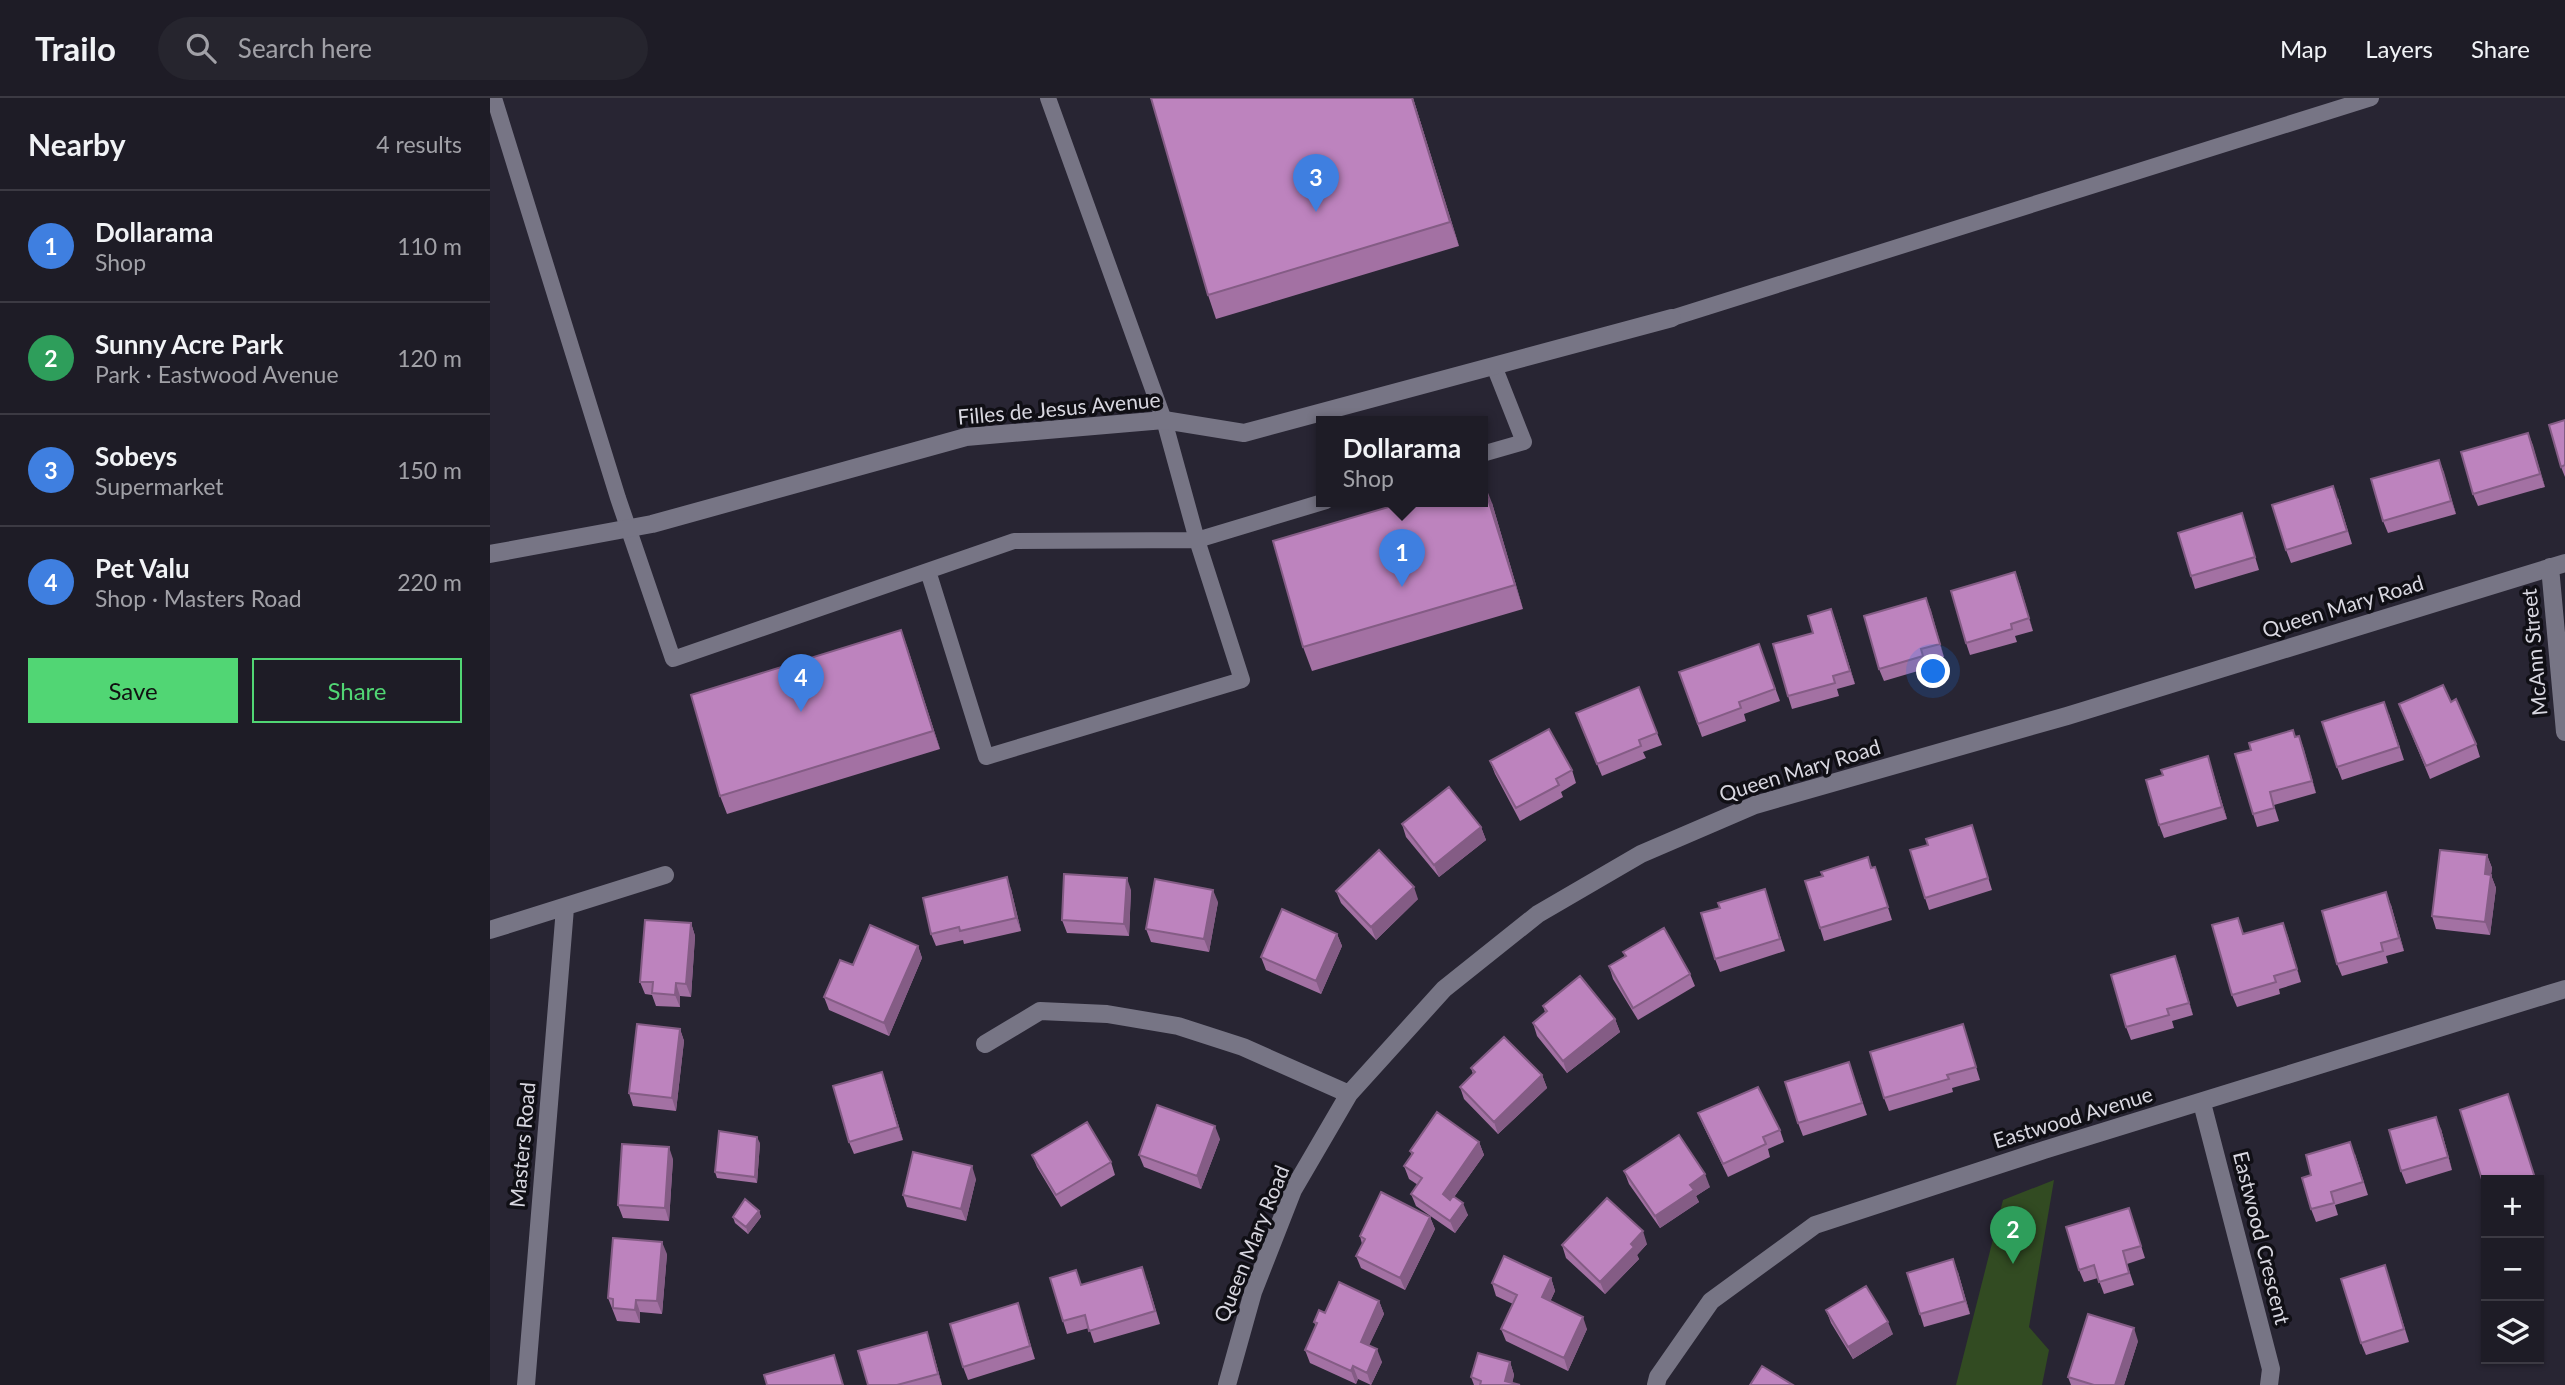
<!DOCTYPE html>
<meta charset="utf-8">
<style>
:root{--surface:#1e1c26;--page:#26252e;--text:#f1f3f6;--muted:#a1a1a7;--line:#3c3a43;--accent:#51d674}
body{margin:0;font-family:Lato,sans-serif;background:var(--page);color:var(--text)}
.controls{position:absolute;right:21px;bottom:21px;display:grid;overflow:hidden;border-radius:0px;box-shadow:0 2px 5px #0004}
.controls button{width:63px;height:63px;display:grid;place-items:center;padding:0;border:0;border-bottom:2px solid var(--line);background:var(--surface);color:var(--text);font:35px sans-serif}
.you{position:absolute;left:1444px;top:574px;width:24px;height:24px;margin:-18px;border:5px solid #fff;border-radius:50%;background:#1a73e8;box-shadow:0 0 0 10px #1a73e833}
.badge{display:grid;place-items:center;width:46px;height:46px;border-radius:50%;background:var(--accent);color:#fff;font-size:23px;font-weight:700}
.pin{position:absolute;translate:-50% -58px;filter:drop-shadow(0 2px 4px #0008)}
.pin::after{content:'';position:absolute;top:37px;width:24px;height:21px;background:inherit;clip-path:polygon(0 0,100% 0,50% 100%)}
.popup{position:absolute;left:826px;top:318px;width:172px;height:91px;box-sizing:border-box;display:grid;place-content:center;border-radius:0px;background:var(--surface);filter:drop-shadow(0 2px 5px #0005);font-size:23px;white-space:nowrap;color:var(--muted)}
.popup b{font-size:26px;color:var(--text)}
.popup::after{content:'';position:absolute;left:50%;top:100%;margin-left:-14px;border:14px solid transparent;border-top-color:var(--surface)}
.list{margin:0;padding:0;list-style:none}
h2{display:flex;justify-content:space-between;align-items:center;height:91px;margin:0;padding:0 28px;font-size:30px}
h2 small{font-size:23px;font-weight:400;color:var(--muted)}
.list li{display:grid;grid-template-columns:46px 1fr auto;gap:21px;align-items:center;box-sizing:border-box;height:112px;padding:0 28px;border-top:2px solid var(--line)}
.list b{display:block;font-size:26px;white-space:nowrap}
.list p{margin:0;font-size:23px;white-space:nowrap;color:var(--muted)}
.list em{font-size:23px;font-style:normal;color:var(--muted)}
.actions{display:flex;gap:14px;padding:21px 28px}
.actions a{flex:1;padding:16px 0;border:2px solid var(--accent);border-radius:0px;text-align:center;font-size:24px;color:var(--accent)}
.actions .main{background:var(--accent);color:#111}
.icon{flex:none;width:38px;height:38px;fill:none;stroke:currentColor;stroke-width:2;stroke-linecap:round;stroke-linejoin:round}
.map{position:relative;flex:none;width:2075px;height:1287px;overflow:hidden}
header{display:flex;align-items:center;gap:42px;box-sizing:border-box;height:98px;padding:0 35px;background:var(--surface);border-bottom:2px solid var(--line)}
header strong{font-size:33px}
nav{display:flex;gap:38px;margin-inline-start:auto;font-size:24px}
.search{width:490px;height:63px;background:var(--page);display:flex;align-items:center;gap:18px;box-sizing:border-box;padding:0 24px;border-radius:38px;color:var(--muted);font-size:26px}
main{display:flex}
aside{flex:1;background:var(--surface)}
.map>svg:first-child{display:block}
.green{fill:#324b22}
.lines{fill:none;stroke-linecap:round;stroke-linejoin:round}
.lane{stroke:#777585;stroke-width:16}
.street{stroke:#777585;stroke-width:18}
.wall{fill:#a371a3}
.shaded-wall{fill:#845c85}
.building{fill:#bd83be;stroke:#845c85;stroke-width:2}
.labels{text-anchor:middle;stroke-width:7;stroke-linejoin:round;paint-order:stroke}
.street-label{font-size:21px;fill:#d8d7e0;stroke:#100f15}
</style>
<header>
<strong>Trailo</strong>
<div class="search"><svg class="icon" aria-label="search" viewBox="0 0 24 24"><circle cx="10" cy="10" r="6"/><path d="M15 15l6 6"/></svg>Search here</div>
<nav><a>Map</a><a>Layers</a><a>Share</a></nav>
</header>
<main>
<aside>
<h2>Nearby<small>4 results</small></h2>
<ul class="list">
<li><span class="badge" style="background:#3f7fe0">1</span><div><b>Dollarama</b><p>Shop</p></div><em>110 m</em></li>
<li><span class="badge" style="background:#2e9e5b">2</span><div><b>Sunny Acre Park</b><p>Park · Eastwood Avenue</p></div><em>120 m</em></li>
<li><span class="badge" style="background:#3f7fe0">3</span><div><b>Sobeys</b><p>Supermarket</p></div><em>150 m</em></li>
<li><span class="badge" style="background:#3f7fe0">4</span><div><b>Pet Valu</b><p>Shop · Masters Road</p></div><em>220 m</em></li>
</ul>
<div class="actions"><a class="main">Save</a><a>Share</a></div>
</aside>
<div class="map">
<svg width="2075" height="1287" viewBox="0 0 2075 1287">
<rect width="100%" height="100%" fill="#282533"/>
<!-- green -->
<path class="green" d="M1564,1082L1539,1229L1559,1252L1552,1287H1466L1513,1102Z"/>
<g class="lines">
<!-- lane -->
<path class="lane" d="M4,0L128,400L183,561L524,443L707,442L836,403
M1182,220L1881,0
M992,356L1034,344L1004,268
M438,473L496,659L752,582L707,442L674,322L558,0"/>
<!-- street -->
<path class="street" d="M0,456L162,426L476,339L674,322L754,335L1182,220
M2060,469L2075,634
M0,832L175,777
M495,946L550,913L617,916L688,928L753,949L859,996
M1712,1005L1781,1271L1779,1287
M36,1287L75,810
M737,1287L763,1194L803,1092L859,996L954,891L1048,816L1151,756L1265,707L1577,618L2075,465
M1166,1287L1168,1279L1221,1203L1325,1127L1554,1052L2075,891"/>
</g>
<!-- wall -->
<path class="wall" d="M923,0L969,148L726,221L718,197Z
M2075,322V379L2071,369Z
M2038,335L2055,389L1988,408L1983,396Z
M1949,362L1966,416L1898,435L1893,423Z
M1848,400L1862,446L1801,465L1796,452Z
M1002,405L1033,511L822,573L813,549Z
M1756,428L1769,472L1705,491L1701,478Z
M1525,474L1543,533L1525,538L1527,544L1480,557L1476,545Z
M1436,500L1454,559L1436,564L1438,570L1394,583L1389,571Z
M1341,511L1365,586L1347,591L1349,598L1302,611L1298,598L1323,535Z
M411,532L450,651L237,716L230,698Z
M1269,546L1290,603L1254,616L1256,623L1212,639L1189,574Z
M1961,604L1986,646L1990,659L1940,681L1909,606Z
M1086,615L1167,635L1172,647L1153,654L1156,660L1112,678Z
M1899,616L1914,662L1852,682L1847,669Z
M1809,638L1826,695L1784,707L1789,723L1767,729L1763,716L1761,652Z
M1718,658L1737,721L1674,740L1669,727L1673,677Z
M1000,663L1082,672L1086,685L1071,694L1073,699L1030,723L1005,676Z
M912,726L991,729L996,742L949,779L916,739Z
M1486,740L1502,792L1439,812L1435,800Z
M1997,757L2002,770L2001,777L2006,790L2000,837L1946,831L1942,818Z
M1378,759L1382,770L1385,769L1402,822L1334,843L1330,830Z
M521,791L531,833L474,846L473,842L446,848L441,836Z
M1275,791L1295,853L1230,874L1225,861Z
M641,792L639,838L577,835L572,822Z
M846,793L928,801L886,842L851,805Z
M728,804L719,854L661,844L656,831Z
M1901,807L1914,853L1896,858L1898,865L1852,878L1847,866Z
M201,825L205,838L201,899L190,898V909L166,908L162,897L155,896L150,884Z
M1793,825L1811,884L1789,891L1790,896L1747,909L1742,897L1754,836Z
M847,836L852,848L831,896L776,872L771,859Z
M428,848L432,860L399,938L339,912L334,899L363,867Z
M1133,854L1200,876L1205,888L1148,922L1123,881L1119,868L1135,859Z
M1685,858L1703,917L1682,923L1684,930L1641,942L1636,929Z
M1053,908L1125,921L1130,934L1077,975L1047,938L1043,925L1055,914Z
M1473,926L1490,982L1462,990L1463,994L1399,1013L1394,1000Z
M190,931L194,943L186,1013L143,1008L139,995Z
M1359,964L1377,1017L1313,1038L1308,1025Z
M981,970L1052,977L1057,990L1008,1036L974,1001L970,989L983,976Z
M396,986L413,1042L364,1056L359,1044Z
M1208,1015L1290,1032L1294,1044L1278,1051L1280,1059L1238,1079L1213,1027Z
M1951,1031L1962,1072L1916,1086L1911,1073Z
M730,1041L711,1091L654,1069L649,1057Z
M989,1044L994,1057L964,1099L978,1117L965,1135L926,1108L921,1096L928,1087L919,1081L914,1068L922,1058L920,1053Z
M270,1045L267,1085L227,1080L225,1074Z
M1865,1056L1878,1097L1845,1107L1848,1117L1826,1124L1821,1111V1077Z
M542,1057L621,1064L625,1077L571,1109L547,1069Z
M183,1061L179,1123L133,1120L128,1107Z
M1134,1073L1220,1089L1206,1098L1209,1104L1170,1130L1139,1086Z
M486,1081L476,1123L417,1109L413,1097Z
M1639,1110L1655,1160L1637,1166L1644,1187L1614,1196L1608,1180L1594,1184L1589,1172Z
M269,1113L271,1119L258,1136L245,1125L243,1119Z
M940,1119L945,1131L915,1192L871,1170L866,1158L872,1146L870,1138Z
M1157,1146L1147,1157L1149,1161L1115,1196L1076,1160L1072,1147Z
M177,1156L172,1216L150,1214V1225L127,1223L118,1200Z
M1468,1174L1480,1216L1434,1229L1430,1216Z
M1061,1180L1065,1193L1060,1204L1097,1231L1078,1273L1016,1243L1011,1231L1023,1206L1006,1198L1002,1185Z
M1899,1180L1919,1244L1876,1257L1871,1245Z
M657,1182L670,1226L604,1245L599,1230L577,1236L573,1223L592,1187Z
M889,1203L894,1216L879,1247L892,1264L881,1287L868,1281L866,1286L820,1265L815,1252L826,1229L824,1224L835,1215Z
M1336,1212L1403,1236L1363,1261L1341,1225Z
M532,1218L545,1261L478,1282L473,1269Z
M1648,1243L1634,1287H1581L1578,1279Z
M441,1247L452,1287H378Z
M1020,1264L1024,1277L1022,1285L1030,1287H984L981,1279Z"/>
<!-- shaded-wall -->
<path class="shaded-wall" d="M922,0H923L969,148L960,124Z
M2038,335L2043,347L2055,389L2050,376Z
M1949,362L1954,374L1966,416L1961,403Z
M993,382L1002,405L1033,511L1025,487Z
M1525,474L1530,487L1543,533L1539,520Z
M1436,500L1441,512L1454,559L1450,546Z
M1341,511L1346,524L1365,586L1360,573Z
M411,532L418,551L450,651L443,633Z
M1809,638L1814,651L1826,695L1822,683Z
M1718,658L1722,671L1737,721L1732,709Z
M991,729L996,742L949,779L944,767Z
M1997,757L2002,770L1999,789L1995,776Z
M2001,777L2006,790L2000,837L1995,824Z
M517,779L521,791L531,833L526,820Z
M637,780L641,792L639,838L634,826Z
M924,789L928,801L886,842L881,829Z
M723,792L728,804L719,854L714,841Z
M1896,794L1901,807L1914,853L1909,840Z
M201,825L205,838L201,899L196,886Z
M1793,825L1798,838L1811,884L1807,871Z
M847,836L852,848L831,896L826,883Z
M428,848L432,860L399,938L394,925Z
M1685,858L1690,871L1703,917L1699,905Z
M186,885L190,898V909L185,897Z
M1125,921L1130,934L1077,975L1073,963Z
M190,931L194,943L186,1013L182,1000Z
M392,974L396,986L413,1042L408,1029Z
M1052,977L1057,990L1008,1036L1004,1024Z
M1946,1019L1951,1031L1962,1072L1958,1059Z
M725,1028L730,1041L711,1091L707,1078Z
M267,1039L270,1045L267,1085L265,1079Z
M989,1044L994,1057L957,1109L953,1096Z
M179,1049L183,1061L179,1123L175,1110Z
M482,1068L486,1081L476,1123L471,1111Z
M1215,1076L1220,1089L1206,1098L1209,1104L1170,1130L1165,1118L1200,1087Z
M973,1105L978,1117L965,1135L960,1123Z
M269,1113L271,1119L258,1136L256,1129Z
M940,1119L945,1131L915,1192L910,1180Z
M1153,1133L1157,1146L1147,1157L1149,1161L1115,1196L1110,1184L1141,1146Z
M172,1144L177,1156L172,1216L167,1203Z
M1463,1161L1468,1174L1480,1216L1475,1203Z
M1061,1180L1065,1193L1056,1212L1052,1199Z
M146,1202L150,1214V1225L145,1212Z
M889,1203L894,1216L875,1256L871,1244Z
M1093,1219L1097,1231L1078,1273L1074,1260Z
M1398,1224L1403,1236L1363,1261L1358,1249Z
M1644,1230L1648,1243L1634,1287H1625Z
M437,1234L441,1247L452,1287L448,1276Z
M887,1251L892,1264L881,1287L877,1275Z
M1020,1264L1024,1277L1022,1287L1015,1283Z
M863,1268L868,1281L866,1286L861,1273Z"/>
<!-- building -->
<path class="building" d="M661,0H922L960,124L718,197Z
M2075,322V367L2071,369L2059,327Z
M2038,335L2050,376L1983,396L1971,354Z
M1949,362L1961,403L1893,423L1881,381Z
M992,382L1025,487L813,549L783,443L919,403H992Z
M1843,388L1857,433L1796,452L1782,407Z
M1752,415L1765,459L1701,478L1688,435Z
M1525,474L1539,520L1521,526L1522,531L1476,545L1461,493Z
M1436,500L1450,546L1431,551L1433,558L1389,571L1374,518Z
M1341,511L1360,573L1343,578L1345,585L1298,598L1283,546L1323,535L1318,518Z
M411,532L443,633L230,698L201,597Z
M1269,546L1285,591L1249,604L1251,610L1208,626L1189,574Z
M1953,587L1961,604L1966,601L1986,646L1936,668L1909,606Z
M1149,589L1167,635L1149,642L1151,648L1107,666L1086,615Z
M1894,604L1909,649L1847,669L1832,624Z
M1059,631L1082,672L1066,681L1069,687L1026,710L1000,663Z
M1803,632L1805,639L1809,638L1822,683L1780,694L1784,710L1763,716L1745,656L1761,652L1759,645Z
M1718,658L1732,709L1669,727L1656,682L1673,677L1671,672Z
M959,689L991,729L944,767L912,726Z
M1482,727L1498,780L1435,800L1420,752L1438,747L1436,741Z
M889,752L924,789L881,829L846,793Z
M1950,752L1997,757L1995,776L2001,777L1995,824L1942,818Z
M1378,759L1381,770L1385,769L1398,809L1330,830L1315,783L1333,778L1331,774Z
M574,776L637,780L634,826L572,822Z
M517,779L526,820L470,833L469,829L441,836L433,800Z
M665,781L723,792L714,841L656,831Z
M1275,791L1290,841L1225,861L1211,815L1230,810L1228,805Z
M1896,794L1909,840L1891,845L1893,853L1847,866L1832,813Z
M792,811L847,836L826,883L771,859Z
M1748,820L1753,836L1793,825L1807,871L1784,878L1786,884L1742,897L1722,827Z
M155,822L201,825L196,886L186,885L185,897L162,895L163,884H150Z
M380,827L428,848L394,925L334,899L350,862L363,867Z
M1174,830L1200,876L1143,910L1119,868L1136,858L1133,854Z
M1685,858L1699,905L1677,911L1679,917L1636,929L1621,877Z
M1090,878L1125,921L1073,963L1043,925L1057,913L1053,908Z
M147,926L190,931L182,1000L139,995Z
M1473,926L1486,969L1457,977L1459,981L1394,1000L1380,954Z
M1014,939L1052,977L1004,1024L970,989L985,974L981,970Z
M1359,964L1372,1005L1308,1025L1295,984Z
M392,974L408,1029L359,1044L343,988Z
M1268,989L1290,1032L1273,1039L1276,1046L1233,1066L1208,1015Z
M2018,996L2045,1080L2037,1082H1996V1094L1970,1012Z
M667,1007L725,1028L707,1078L649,1057Z
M947,1014L989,1044L953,1096L960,1102L963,1098L973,1105L960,1123L921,1096L932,1080L914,1068L923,1055L920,1053Z
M1946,1019L1958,1059L1911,1073L1899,1032Z
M597,1024L621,1064L566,1097L542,1057Z
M229,1033L267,1039L265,1079L225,1074Z
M1189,1037L1215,1076L1200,1087L1204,1092L1165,1118L1134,1073Z
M1860,1044L1873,1084L1841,1094L1844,1105L1821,1111L1812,1080L1821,1077L1816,1057Z
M132,1046L179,1049L175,1110L128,1107Z
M423,1054L482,1068L471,1111L413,1097Z
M891,1094L940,1119L910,1180L866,1158L875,1141L870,1138Z
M1117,1100L1153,1133L1141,1146L1144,1149L1110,1184L1072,1147Z
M255,1101L269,1113L256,1129L243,1119Z
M1639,1110L1651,1148L1633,1153L1639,1175L1609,1184L1604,1167L1589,1172L1576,1129Z
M123,1140L172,1144L167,1203L146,1202L145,1212L123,1210V1201L118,1200Z
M1993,1141H1996V1167Z
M1014,1158L1061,1180L1052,1199L1093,1219L1074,1260L1011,1231L1027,1197L1002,1185Z
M1463,1161L1475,1203L1430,1216L1417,1175Z
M1895,1167L1914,1231L1871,1245L1851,1181Z
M652,1169L665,1213L599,1233L595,1217L573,1223L560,1180L586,1172L591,1187Z
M849,1184L889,1203L871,1244L887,1251L877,1275L863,1268L861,1273L815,1252L827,1225L824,1224L829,1212L835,1215Z
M1376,1188L1398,1224L1358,1249L1336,1212Z
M528,1205L540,1248L473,1269L460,1226Z
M1598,1216L1644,1230L1625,1287H1604L1578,1279Z
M437,1234L448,1276L407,1287H378L368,1253Z
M988,1255L1020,1264L1015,1283L1030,1287H990L991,1283L981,1279Z
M344,1257L353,1287H277L274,1277Z
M1272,1268L1303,1287H1260Z"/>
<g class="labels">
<!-- street labels -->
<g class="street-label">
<text transform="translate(569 311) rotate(-5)" y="7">Filles de Jesus Avenue</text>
<text transform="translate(1853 509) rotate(-17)" y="7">Queen Mary Road</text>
<text transform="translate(2045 554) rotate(-95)" y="7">McAnn Street</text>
<text transform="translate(1310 673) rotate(-17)" y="7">Queen Mary Road</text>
<text transform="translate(1583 1020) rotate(-17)" y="7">Eastwood Avenue</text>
<text transform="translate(33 1047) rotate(-85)" y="7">Masters Road</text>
<text transform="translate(1771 1140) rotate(76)" y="7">Eastwood Crescent</text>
<text transform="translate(762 1146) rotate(-68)" y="7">Queen Mary Road</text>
</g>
</g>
</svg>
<div class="controls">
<button>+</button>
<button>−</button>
<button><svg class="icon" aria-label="layers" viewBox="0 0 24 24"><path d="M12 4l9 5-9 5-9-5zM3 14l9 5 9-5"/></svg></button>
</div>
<div class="you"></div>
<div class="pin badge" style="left:912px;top:489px;background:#3f7fe0">1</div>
<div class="popup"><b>Dollarama</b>Shop</div>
<div class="pin badge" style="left:1523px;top:1166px;background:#2e9e5b">2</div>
<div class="pin badge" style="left:826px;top:114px;background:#3f7fe0">3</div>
<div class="pin badge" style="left:311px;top:614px;background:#3f7fe0">4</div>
</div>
</main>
